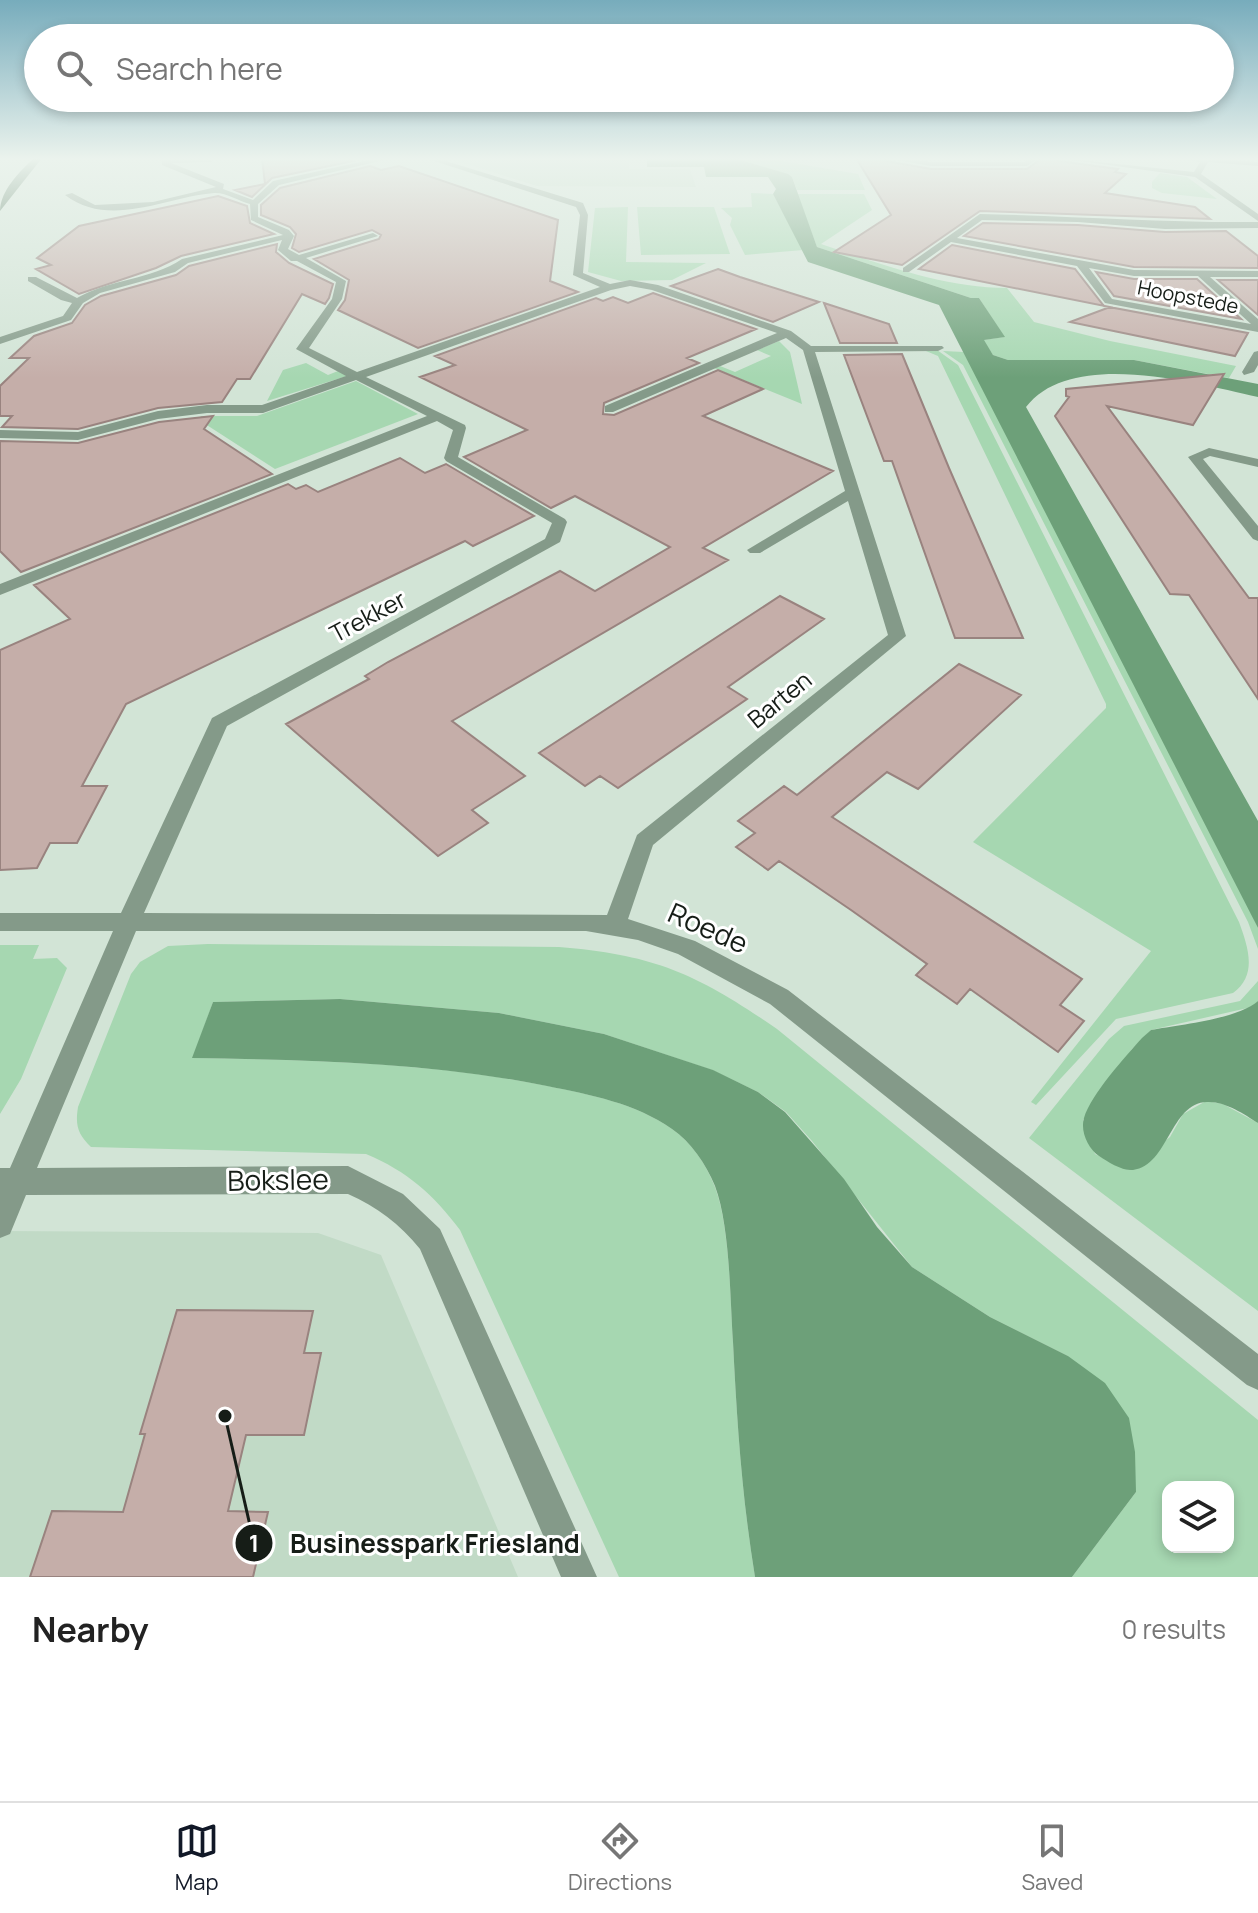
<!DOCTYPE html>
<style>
:root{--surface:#fff;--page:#f2f2f2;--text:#222;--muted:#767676;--line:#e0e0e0;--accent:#111827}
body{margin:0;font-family:Manrope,sans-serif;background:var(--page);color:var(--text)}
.controls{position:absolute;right:24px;bottom:24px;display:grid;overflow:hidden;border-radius:16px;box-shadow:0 4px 12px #0003}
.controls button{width:72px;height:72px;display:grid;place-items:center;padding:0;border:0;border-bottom:2px solid var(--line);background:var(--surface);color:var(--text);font:40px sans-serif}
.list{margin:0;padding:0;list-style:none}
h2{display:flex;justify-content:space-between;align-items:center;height:104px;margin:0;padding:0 32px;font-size:34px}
h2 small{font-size:26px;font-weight:400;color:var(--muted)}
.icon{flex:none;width:44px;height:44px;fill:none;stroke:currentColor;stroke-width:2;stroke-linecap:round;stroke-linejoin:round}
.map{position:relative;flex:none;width:1258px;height:1577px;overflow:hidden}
.search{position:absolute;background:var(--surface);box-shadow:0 4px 12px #0003;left:24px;right:24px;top:24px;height:88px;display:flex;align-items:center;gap:20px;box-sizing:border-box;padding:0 28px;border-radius:44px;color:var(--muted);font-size:30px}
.sheet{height:224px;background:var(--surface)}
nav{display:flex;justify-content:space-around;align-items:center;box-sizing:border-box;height:112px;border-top:2px solid var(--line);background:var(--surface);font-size:22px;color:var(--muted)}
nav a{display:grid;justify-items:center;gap:4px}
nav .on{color:var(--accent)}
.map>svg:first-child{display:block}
.built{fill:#c1dac6}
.green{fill:#a6d7b1;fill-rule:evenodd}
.water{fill:#6da079}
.building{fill:#c5aea9;stroke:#99837f;stroke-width:2}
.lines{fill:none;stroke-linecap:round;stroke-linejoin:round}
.minor{fill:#849a89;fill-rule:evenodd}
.major{fill:#386143;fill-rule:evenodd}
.labels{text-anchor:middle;stroke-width:6;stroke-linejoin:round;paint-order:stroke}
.far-street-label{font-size:20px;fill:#161d17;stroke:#fff}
.street-label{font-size:24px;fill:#161d17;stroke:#fff}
.near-street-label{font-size:28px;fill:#161d17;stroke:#fff}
.leader{fill:none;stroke:#161d17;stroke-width:3}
.callout-dot{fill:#161d17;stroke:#fff;stroke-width:3}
.mark-label{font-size:24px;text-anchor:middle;font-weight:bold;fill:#fff}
.callout-label{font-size:26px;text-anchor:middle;font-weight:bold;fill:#161d17;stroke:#fff;stroke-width:6;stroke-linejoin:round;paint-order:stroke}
</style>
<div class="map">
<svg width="1258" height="1577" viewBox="0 0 1258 1577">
<rect width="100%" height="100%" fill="#d2e4d6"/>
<!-- built -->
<path class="built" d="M448,158H629V169H690L696,187L537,186Z
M0,1231L318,1233L381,1255L518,1577H0Z"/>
<!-- green -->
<path class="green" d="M734,158H764L858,174L865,190H797L792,177Z
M1160,173L1187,177L1217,199L1162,193L1152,188V182Z
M751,193L773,194L803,250L745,255L730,225L732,218L721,208L752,207Z
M797,194H864L872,210L821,244C881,264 944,288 1007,288L1034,322L1110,341L1236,366L1229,378L1134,360H1008L993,355L983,340L1004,337L979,298H971L817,247Z
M628,207L626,262L706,263L672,280L621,281L588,272L595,208Z
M637,207H714L730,254L641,255Z
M779,341L790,352L802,404L714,368L720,366L735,372L771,356L757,350Z
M937,350L958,365L1239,922C1248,947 1258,975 1233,993L1116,1019L1036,1105L1031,1102L1151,951L973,842L1106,708V704L938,356L926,351Z
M943,351L964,352L1251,913L1258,928V949L1248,922L963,365Z
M306,363L328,375L338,371L347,376L267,401L283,370Z
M356,381L418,414L275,469L199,420L201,416H257Z
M208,944L559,947C656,955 697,974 777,1029L1258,1420V1577H1072L1136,1492L1068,1356L990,1317L912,1267L812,1141L786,1112L758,1092L712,1070L604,1034L499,1013L340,999L213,1002L193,1058C312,1060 430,1062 548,1086C591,1095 635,1103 672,1129C692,1143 706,1164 715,1187C730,1227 730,1298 733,1342C737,1423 742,1497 755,1577H619L460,1230C434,1195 407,1171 366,1154L91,1147C78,1134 75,1126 78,1107L131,974L140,962L168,946ZM1168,1487H1228V1547H1168Z
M0,945H39L33,959L57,958L67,968L21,1079L0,1114Z
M1258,981V1001L1252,1007L1151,1030L1132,1049L1083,1120L1095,1154L1128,1170L1170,1137L1183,1114L1206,1101L1223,1104L1258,1123V1311L1029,1138L1109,1039L1124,1026L1240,1001Z"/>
<!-- water -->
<path class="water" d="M647,158H734L788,174L792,177L817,247L971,298H979L1005,337L984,340L993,355L1008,360H1134L1258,384V397C1196,383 1071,348 1026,407L1258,821V928L939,305L808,262L773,194L776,189L768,177H706L704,167H647Z
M340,999L499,1013L604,1034L713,1070L758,1092L785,1112L844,1179L877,1227L912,1267L990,1317L1068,1356L1105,1383L1129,1418L1135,1452L1136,1492L1072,1577H755C742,1497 737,1423 733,1342C730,1298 730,1226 715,1186C706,1164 691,1142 672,1129C635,1103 591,1095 547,1086C429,1062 312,1060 192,1058L213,1002Z
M1258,1001V1123C1244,1114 1225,1101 1207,1102C1170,1103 1169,1165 1133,1170C1122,1171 1108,1162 1099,1156C1088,1149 1080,1131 1084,1118C1091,1094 1126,1056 1142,1038L1151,1030C1178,1025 1238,1019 1258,1001Z"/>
<!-- building -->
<path class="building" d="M262,158H344L353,161L272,178L252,197L235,190L265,184Z
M856,158H884L886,161L931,169H1027L1042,158H1056L1059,161L1118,169L1115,172L1126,174L1105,193L1195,207L1210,219L980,211L902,265L834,252L891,215Z
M370,166L381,170L399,166L558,220L550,281L578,292L418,348L338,310L345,300L349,280L314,259L379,239L381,235L372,230L299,252L292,248L296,234L290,227L261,215V205L280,188Z
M218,196L247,206L250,223L274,234L181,256L156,268L79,294L36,269L51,265L37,258L79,226Z
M983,223L1078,225L1165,232L1226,231L1258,256V268L1134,267L964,236Z
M277,244L276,252L289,263L333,284L329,298L325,304L302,294L250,379H237L222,402L158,408L78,429L2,427L12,416H0V386L29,358H10L34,336L72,323L85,305L101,296L176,275L189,266Z
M952,245L1075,269L1104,306L1248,333L1235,356L1070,322L1110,307L919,269Z
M718,269L740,277L819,302L773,322L671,286Z
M1096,272L1134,279H1197L1241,319L1114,296Z
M1218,280H1258V315Z
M653,293L756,329L687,358L699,363L604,403L603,414L614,415L718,370L763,389L703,416L833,471L703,548L728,560L452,721L525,776L472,810L488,823L438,856L286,724L369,679L365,676L388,662L560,571L595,591L670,547L575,496L551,508L464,457L527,430L420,377L455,365L435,356L596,298L603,301L613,297L628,303Z
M824,303L889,324L897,343H840Z
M902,354L949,468L1023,638H955L892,461H884L844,355Z
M1224,374L1193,425L1107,406L1249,598H1258V699L1189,595L1170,594L1055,416L1069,397L1066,396V389Z
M213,416L204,429L272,474L21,572L0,551V441L78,443L159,422Z
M400,458L425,473L446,464L534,516L473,546L465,541L126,704L82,786H107L77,843H50L37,868L0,870V650L70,619L34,585L288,484L296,489L306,485L318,492Z
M780,596L824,619L728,687L747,699L618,788L600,776L585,786L539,753Z
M959,664L1021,695L918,789L887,772L832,817L1082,979L1060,1005L1084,1021L1058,1052L970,989L957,1004L916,975L927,964L851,910L779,861L768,870L736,847L755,833L738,821L784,786L797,795Z
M177,1310L313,1311L304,1353H321L304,1435H246L228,1511L268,1512L253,1577H30L52,1511L123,1512L145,1434H140Z"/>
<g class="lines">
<!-- minor -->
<path class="minor" d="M170,158H214L211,162L171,163L224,184L223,189L253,200L273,181L379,158H392L279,185L258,204V217L289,230L294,236L288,249L299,255L373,233L378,236L306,258L346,281L342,299L309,348L357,372L600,287L573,275L580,215L576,207L425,158H436L583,203L588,215L583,273L610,284L630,280L658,285L791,331L811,346H942L944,348L938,351L815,352L906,636L653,845L628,919L695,941L788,990L1258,1354V1390L1247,1385L770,1004L678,954L638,940L586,931H136L37,1168L348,1166L403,1194L440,1229L597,1577H561L420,1249C400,1224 377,1207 348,1194L26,1195L10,1234L0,1238V1168H10L113,931H0V913H121L212,718L545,539L552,523L446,461L444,458L453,430L437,421L0,595V584L427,416L356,380L263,413H207L158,419L78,440L0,438V430L78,432L158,411L207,405H262L346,376L296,349L332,299L336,282L297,261H291L278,250L282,240L188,263L175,272L100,293L83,303L71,320L0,344V337L63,316L72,303L61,300L28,281V277H36L77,298C110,279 151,280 182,259L283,235L251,220L250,204C239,201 225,192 214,193C165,197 110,229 65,195L72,193L95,205L153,202L216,187L162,165V161ZM630,286L652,290L777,333L605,406V412H613L786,338L803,350L845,491L747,550L750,553H760L848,501L888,635L637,835L607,915L144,913L227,726L560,542L567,522L565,519L458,457L466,428L465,425L366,377L611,290Z
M887,158L931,162H1025L1030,158H1039L1027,166H931Z
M1059,158L1194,172L1200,162L1179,158L1258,162V166L1208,162L1201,174L1258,214V221L1195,177Z
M980,214C1073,216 1165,223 1258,222V228L1165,229L1078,222L982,220L957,238L1134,270L1258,271V277H1210L1258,319V332L1105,303L1077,266L951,242L909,272H903V268ZM1089,268L1134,276H1198L1251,324L1112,299Z
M1258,351V365L1254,372L1244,375L1242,372L1254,352Z
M1209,448L1258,459V467L1210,456L1203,459L1258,526V541L1253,539L1188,457Z"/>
<!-- major -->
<path class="major" d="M34,158H42L0,211C0,191 20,171 34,158Z"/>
</g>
<!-- sky -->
<linearGradient id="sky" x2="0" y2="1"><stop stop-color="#77acbc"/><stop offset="0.42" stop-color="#ebf3ed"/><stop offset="1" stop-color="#ebf3ed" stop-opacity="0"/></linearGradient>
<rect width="1258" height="378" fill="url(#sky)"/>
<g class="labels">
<!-- far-street labels -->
<g class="far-street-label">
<text transform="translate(1188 297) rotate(11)" y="7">Hoopstede</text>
</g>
<!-- street labels -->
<g class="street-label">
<text transform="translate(368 617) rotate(-28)" y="8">Trekker</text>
<text transform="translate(780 700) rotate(-39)" y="8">Barten</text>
</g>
<!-- near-street labels -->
<g class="near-street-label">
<text transform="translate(708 928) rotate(24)" y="10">Roede</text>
<text transform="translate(278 1180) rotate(-1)" y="10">Bokslee</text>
</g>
</g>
<!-- callouts -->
<path class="leader" d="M225 1416L254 1543"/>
<g class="callout-dot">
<circle cx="225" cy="1416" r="8"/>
<circle cx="254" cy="1543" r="20"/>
</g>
<g class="mark-label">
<text x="254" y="1552">1</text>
</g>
<g class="callout-label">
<text x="435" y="1553">Businesspark Friesland</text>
</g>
</svg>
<div class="controls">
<button><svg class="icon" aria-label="layers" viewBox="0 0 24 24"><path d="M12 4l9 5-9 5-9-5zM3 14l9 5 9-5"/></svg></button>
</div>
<div class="search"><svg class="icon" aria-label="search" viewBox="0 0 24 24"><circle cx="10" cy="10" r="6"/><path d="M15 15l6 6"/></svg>Search here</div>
</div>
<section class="sheet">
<h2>Nearby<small>0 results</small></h2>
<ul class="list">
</ul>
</section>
<nav>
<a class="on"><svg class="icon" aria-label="map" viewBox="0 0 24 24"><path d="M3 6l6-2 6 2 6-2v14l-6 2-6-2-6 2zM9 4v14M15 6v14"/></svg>Map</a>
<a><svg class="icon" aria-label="directions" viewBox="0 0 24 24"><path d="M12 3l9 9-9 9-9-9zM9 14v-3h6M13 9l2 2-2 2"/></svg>Directions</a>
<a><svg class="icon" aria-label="saved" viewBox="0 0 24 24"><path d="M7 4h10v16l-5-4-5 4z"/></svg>Saved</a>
</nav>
